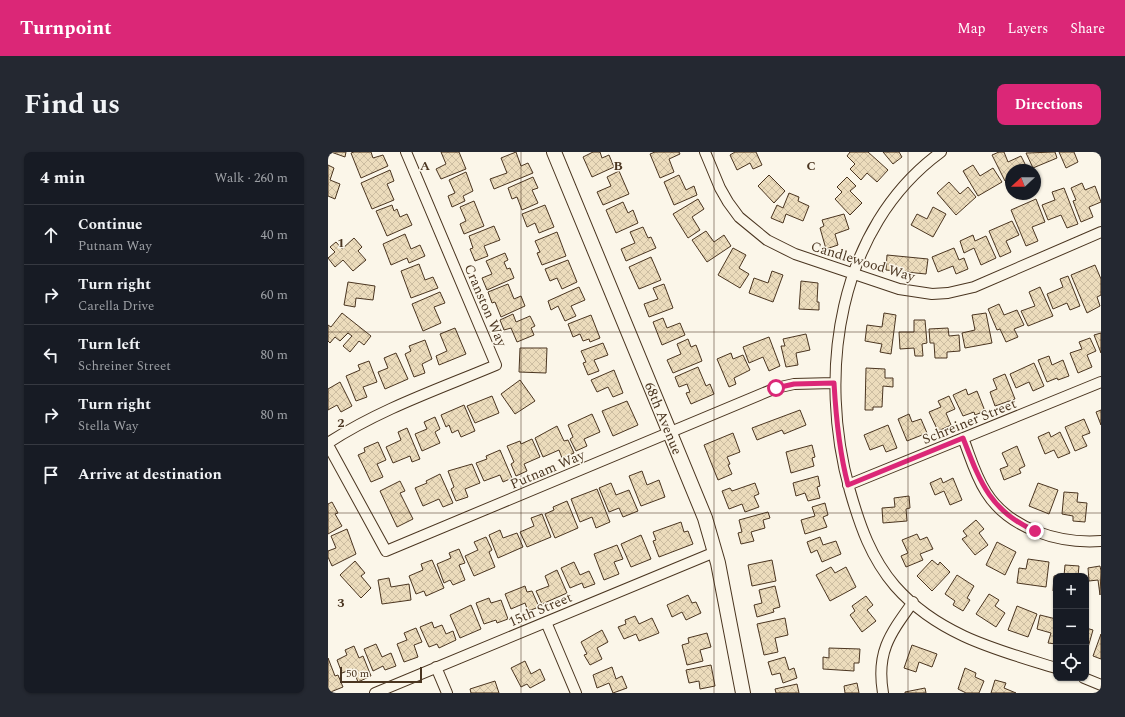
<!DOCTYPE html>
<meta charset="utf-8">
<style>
:root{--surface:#171b24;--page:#242831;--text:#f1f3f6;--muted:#9ea1a6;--line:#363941;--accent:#db2777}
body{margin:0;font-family:Spectral,serif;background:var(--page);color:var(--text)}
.controls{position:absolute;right:12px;bottom:12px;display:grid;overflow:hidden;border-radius:8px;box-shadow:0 1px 3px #0004}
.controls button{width:36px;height:36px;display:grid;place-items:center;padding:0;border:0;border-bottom:1px solid var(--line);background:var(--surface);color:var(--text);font:20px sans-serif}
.compass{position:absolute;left:677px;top:12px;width:36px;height:36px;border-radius:50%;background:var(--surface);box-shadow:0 1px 3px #0004;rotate:248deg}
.scale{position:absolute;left:12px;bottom:10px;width:82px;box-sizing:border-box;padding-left:4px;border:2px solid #4a3520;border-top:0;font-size:11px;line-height:14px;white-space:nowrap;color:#4a3520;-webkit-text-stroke:3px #fbf6e9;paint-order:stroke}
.stop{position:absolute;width:12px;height:12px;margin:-9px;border:3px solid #db2777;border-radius:50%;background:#fff}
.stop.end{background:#db2777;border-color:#fff;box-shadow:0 1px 4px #0008}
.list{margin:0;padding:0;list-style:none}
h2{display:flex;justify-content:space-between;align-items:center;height:52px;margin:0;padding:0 16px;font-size:17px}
h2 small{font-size:13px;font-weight:400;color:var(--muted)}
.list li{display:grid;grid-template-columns:26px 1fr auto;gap:12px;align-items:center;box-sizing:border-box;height:60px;padding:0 16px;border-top:1px solid var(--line)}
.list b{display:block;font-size:15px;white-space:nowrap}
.list p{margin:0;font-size:13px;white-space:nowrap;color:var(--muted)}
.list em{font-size:13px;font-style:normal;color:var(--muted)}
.icon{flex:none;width:22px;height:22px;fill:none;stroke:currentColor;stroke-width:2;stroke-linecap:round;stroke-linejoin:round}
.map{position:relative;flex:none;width:773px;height:541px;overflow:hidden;border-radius:8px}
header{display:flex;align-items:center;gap:24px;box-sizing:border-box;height:56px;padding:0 20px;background:var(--accent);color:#fff}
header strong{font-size:19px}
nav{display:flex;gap:22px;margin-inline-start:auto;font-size:14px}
.intro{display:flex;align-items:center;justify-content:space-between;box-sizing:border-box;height:96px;padding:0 24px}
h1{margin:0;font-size:28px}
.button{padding:10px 18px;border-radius:8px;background:var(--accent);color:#fff;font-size:14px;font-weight:700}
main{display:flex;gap:24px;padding:0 24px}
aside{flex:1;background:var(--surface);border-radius:8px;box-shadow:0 1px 3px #0004}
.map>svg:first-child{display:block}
.building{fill:url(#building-cross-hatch);stroke:#4a3520}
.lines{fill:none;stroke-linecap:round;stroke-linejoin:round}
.street-casing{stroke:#4a3520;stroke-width:12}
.secondary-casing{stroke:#4a3520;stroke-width:16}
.street{stroke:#fbf6e9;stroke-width:10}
.secondary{stroke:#fbf6e9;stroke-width:14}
.route{stroke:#db2777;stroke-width:5}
.grid{fill:none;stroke:#4a3520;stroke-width:1;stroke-opacity:0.55}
.labels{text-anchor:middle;stroke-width:3;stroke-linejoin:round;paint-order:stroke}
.street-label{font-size:14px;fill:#4a3520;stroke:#fbf6e9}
.grid-label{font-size:13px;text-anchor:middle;font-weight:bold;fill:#4a3520;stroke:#fbf6e9;stroke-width:3;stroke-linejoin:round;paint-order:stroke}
</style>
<header>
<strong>Turnpoint</strong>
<nav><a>Map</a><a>Layers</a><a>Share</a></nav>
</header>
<div class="intro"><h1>Find us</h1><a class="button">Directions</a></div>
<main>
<aside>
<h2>4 min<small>Walk · 260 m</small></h2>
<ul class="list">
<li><svg class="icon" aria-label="ahead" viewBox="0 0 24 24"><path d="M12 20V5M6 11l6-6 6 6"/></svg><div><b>Continue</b><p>Putnam Way</p></div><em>40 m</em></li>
<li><svg class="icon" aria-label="right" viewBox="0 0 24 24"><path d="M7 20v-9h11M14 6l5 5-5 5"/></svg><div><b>Turn right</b><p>Carella Drive</p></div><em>60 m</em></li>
<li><svg class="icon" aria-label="left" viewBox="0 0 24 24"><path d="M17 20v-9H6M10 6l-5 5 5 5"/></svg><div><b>Turn left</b><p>Schreiner Street</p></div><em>80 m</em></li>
<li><svg class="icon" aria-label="right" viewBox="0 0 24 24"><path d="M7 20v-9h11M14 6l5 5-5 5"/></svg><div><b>Turn right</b><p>Stella Way</p></div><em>80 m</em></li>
<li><svg class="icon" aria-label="arrive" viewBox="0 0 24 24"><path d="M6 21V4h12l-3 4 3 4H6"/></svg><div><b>Arrive at destination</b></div></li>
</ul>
</aside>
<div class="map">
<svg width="773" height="541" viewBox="0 0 773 541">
<defs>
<pattern id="building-cross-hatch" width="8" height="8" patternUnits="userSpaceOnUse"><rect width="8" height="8" fill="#ecdcbc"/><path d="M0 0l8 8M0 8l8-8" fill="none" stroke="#ccbda1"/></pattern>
</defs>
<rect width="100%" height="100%" fill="#fbf6e9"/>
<!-- building -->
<path class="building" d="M3,0H18L17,5Z
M26,0H43L45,6L55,3L60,14L33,26L23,1Z
M113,0H131L138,17L113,27L108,17L118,12Z
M188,0L193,14L200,11L205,21L166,37L162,27L179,21L173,6Z
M265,0H272L274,6L281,3L286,15L264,25L255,5Z
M327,0H351L352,2L341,7L346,20L332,26L322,2Z
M407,0H428L434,13L425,17L422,11L409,18L402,3Z
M522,0H540L560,18L549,30L539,21L533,28L522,17L527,12L519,4Z
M555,0H571L574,5L565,12Z
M671,0H676L680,10L693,4L700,18H683V26L677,29L664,3Z
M727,0L729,6L705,16L698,1Z
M731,0H746L750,10L738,16Z
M0,13L6,16L2,28L12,32L7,47L0,44Z
M645,13L652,24L665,16L674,30L650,44L635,19Z
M62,18L66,29L59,32L66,48L44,57L33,31Z
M291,19L301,42L275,53L269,40L283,34L279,25Z
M138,20L145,39L135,44L137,49L124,55L120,44L127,41L121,28Z
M351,23L358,38L366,34L369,43L346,53L336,30Z
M441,23L457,39L446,51L430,34Z
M205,25L210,36L204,38L210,51L194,58L189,45L184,47L180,36Z
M519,25L528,34L522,39L534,51L522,63L507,47L514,40L509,35Z
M621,30L632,42L640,35L648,45L628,63L609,41Z
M754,31L757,38L767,34L773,50L761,55L765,65L753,70L745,49L748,48L743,36Z
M736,36L750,72L739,76L733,63L720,68L714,53L727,48L724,40Z
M461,41L471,45L470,49L481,54L475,69L458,62L455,71L443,66L449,53L455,56Z
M370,47L376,57L364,65L372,78L360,86L345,62Z
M708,47L717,70L704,75L710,89L698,94L683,58Z
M146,49L156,74L136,82L132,72L138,69L132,55Z
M295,50L300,61L305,58L310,71L288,81L278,58Z
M64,53L66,59L69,57L72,65L79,62L84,73L59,84L48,59Z
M217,53L226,75L211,81L207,71L199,75L194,62Z
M605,55L618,62L605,85L583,73L589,62L599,67Z
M516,62L521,77L507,82L510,93L498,97L492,76L496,74L494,68Z
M684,69L691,83L678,89L683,100L672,105L661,79Z
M166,74L172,88L156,94L160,104L147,109L142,97L145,96L141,84Z
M315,75L320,86L323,85L328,96L298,109L293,97L307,91L302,80Z
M378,79L386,90L396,83L403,94L379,110L364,88Z
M229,80L238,104L214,113L209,101L212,100L207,89Z
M77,82L83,97L92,93L97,104L81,111L79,106L63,113L55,92Z
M645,83L647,89L658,84L668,106L653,113L646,96L636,101L632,89Z
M26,86L34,95L30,99L38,108L25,119L15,108L7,115L0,106L7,100L2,95L8,90L14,97Z
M405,96L418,103L411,116L421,122L412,136L390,123Z
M626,96L631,108L636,106L640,117L628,122L625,114L610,120L604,105Z
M177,101L180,108L176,110L179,117L182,116L186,126L159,138L154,126L164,122L158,109Z
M559,103L600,107L598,122L558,118Z
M323,105L333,128L311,137L301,115Z
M240,108L249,130L234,137L229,126L222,129L217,117Z
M91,112L97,128L105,125L110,136L83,146L73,119Z
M767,113L773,127V143L769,145L772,154L759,161L743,123Z
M444,119L455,123L445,150L421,141L426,126L440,131Z
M740,124L752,154L742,158L739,151L725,157L719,142L735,135L732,127Z
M473,129L490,131L489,150H491V158L471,157Z
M20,130L47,134L45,148L28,146L27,155L16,153Z
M180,132L186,147L193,144L197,154L173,165L167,150L164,151L160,140Z
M336,132L345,156L321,165L316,152L330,147L325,136Z
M251,135L257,148L243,154L248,164L237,169L230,154L223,158L220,149Z
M712,135L725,164L700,174L693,159L707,154L701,140Z
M112,140L117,151L106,155L113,171L95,179L84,152Z
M671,152L676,163L689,158L696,173L686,177L690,185L678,190L672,177L669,178L660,157Z
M14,161L43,184L36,193L31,189L22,200L15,194L24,184L20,181L12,189L7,185L2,191L0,189V173L3,175Z
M556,161L568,163L563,202L552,200L554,192L537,189L539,173L554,175Z
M658,161L664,191L637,196L634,181L647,178L644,163Z
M185,162L188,170L202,164L207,174L203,176L206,183L189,190L183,176L176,178L172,168Z
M263,163L272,186L262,190L261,187L255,189L252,182L245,185L240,172Z
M335,166L339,176L352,171L357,183L334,193L325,170Z
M586,168H597L599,191L594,192L595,204H587L586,196L572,197L571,180H586Z
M127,176L138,202L111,213L108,204L119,199L112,182Z
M620,176L621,184L631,183L632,199L619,200V206H607L606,191H602L601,177Z
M773,181V201L766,183Z
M478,182L482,198L468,201L470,213L458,215L453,194H457L455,187Z
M441,185L452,214L441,219L435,205L421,211L415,195Z
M762,186L768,199L759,203L764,215L750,221L742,201L754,197L751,190Z
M360,187L363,195L368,193L374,209L345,221L339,208L353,202L349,192Z
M97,188L104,207L94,212L97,221L86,225L77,202L83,199L81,194Z
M275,191L280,203L266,208L271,219L260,223L255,211L258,210L253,199Z
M192,196H219L218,221L191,220Z
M68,201L80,227L57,237L50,220L60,216L56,206Z
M403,201L405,207L415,203L422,218L406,226L408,232L401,235L389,207Z
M721,204L724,213L735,208L741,224L730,228L729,226L719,230L710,208Z
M41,209L49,230L35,235L39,245L28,249L18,224L32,218L30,213Z
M706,211L716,234L705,239L701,230L688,236L682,222Z
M370,215L378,234L382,232L386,242L363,252L358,241L362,240L359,232L351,235L347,225Z
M538,216L557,217V226H565V235L555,234L554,255H545V258H537Z
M286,218L295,241L285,245L280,235L269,240L263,228Z
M677,222L687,247L667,254L662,240L669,237L665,227Z
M192,228L207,249L187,262L173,242Z
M12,230L24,254L13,260L9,253L0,258V237Z
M638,237L640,243L649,239L657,259L647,263L646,260L635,264L625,243Z
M164,244L171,261L147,271L139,254Z
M621,244L627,257L618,261L623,273L610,279L601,260L613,255L610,249Z
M299,249L310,273L285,284L274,259Z
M136,253L147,279L133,285L130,278L124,281L121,273L118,275L113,263Z
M472,258L478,273L456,282L454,278L429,288L424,276Z
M773,258V273L768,260Z
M264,262L272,280L256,287L259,294L248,299L242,287L245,285L240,273Z
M581,262L584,270L593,267L599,281L579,289L570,267Z
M107,265L112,277L107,280L112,291L94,299L87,282L99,277L96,270Z
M756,267L762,281L754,284L759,294L747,299L737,275Z
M560,273L569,296L558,300L555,293L542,298L536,283Z
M229,274L236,289L240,288L246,301L234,306L231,298L215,305L207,286Z
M79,276L92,307L84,310L82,304L65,311L58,295L73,288L70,280Z
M721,280L723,285L732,280L742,301L730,306L726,298L717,302L710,285Z
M405,281L412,300L399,305L402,312L400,313L404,322L390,328L376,293Z
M204,287L212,305L196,312L199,319L188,324L183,312L186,310L179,294L192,289L193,292Z
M50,290L58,308L49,312L55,325L43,330L30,303L37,300L36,296Z
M484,293L487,305L484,306L486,314L463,321L458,300Z
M689,294L697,314L691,317L693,321L676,328L672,317L680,314L674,301Z
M172,298L184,326L175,330L172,323L156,329L148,311L159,307L158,304Z
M144,312L152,331L137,337L140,345L128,349L123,337L126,335L120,319Z
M314,319L319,333L331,328L337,345L313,354L301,324Z
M112,322L125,351L115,355L111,347L95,354L87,336L99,331L98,329Z
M490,324L492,334L489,335L492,346L480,349L477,341L468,344L465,331Z
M613,326L615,331L625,326L634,348L622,353L616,339L607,343L602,331Z
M72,329L77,339L72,341L85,367L69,375L52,339Z
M283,331L288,343L301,338L310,359L295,365L291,356L281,360L271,336Z
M427,331L431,342L426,344L431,355L417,360L414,352L401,357L394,339L402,336L404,339Z
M710,331L730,338L721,362L701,354Z
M269,337L282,370L268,376L264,365L252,370L243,347Z
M736,340L750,341L749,350L759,351L757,370L745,369V364L734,362Z
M581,344L582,356L578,357L579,369L555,371L554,356L567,355L566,346Z
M239,349L250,376L227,386L217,362L226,358L225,355Z
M4,350L10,361L7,362L14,374L0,382V352Z
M497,351L500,363L495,365L499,375L477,382L473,368L487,364L484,355Z
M440,360L442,366L435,368L437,376L423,380L426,389L413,392L410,381L414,380L411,368Z
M214,362L223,385L199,395L192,380L206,374L203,366Z
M648,368L656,377L651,381L660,393L647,403L634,387L639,384L635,379Z
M353,370L356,380L360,379L365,392L331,405L325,389L328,388L325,380Z
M19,377L28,402L4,414L0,405V399L8,396L3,384Z
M172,378L175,386L189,381L195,395L170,406L161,383Z
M589,382L592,388L599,385L605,397L592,402L595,408L578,415L573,404L580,401L574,388Z
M313,383L323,407L303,415L293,392Z
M158,385L164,398L161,400L167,415L146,424L137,404L150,398L146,390Z
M492,385L495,393L508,389L513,402L494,410L489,398L483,401L479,390Z
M669,390L688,400L677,423L658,413Z
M289,393L295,407L286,410L291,422L276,428L266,402Z
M131,397L137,411L131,413L137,428L125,433L122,428L116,431L109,412L123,406L121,401Z
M700,407L721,410L718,435L689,431L691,416L698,417Z
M104,408L116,436L98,444L96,439L88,442L81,424L95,418L93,412Z
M444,408L448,429L424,434L420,413Z
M604,408L610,413L612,410L622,420L604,439L589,424Z
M27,409L37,421L33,424L43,436L33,446L12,423Z
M246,410L252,423L261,419L267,432L256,436L254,431L242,436L233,416Z
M737,413L751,414L750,424H736Z
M772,414L773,419L772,443L770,428L761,429L760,416Z
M503,415L507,421L518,415L528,435L502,449L488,423Z
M229,418L239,441L214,452L208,439L221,434L217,424Z
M629,423L646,434L639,446L642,448L635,459L625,453L627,449L617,442Z
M726,424H728V440L725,439Z
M61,426L63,435L81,432L83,448L54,452L50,428Z
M197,434L199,440L204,439L211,455L200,459L197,451L183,457L177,442Z
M447,434L452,455L445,457L446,460L429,465L426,453L434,451L431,438Z
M661,442L671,448L667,454L677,461L668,475L648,462Z
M360,443L364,451L368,450L373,461L358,468L354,460L344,465L339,453Z
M538,444L545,453L539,458L548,469L534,480L522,463L527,459L524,454Z
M161,446L163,451L173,448L180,467L169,471L168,468L156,472L148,451Z
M143,453L153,477L132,486L122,463Z
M689,454L709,462L700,485L680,478Z
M712,463L728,467V492L720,491L723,481L709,477Z
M307,464L311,472L324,466L331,481L311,489L308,482L296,487L290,475L298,472L297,468Z
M457,466L460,483L447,486L450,500L436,503L429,472Z
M104,470L106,476L114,473L118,482L125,479L128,488L111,496L109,492L101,495L92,475Z
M88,476L94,490L86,493L90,505L76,510L69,492L79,488L76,481Z
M758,476L765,478L759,499H758Z
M274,478L280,490L269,496L274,507L262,513L256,503L259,502L253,490Z
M379,481L383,495L372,498L375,509L359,513L354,493L361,491L360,486Z
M773,482V507L765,504Z
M48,492L54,505L63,501L68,514L57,518L55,514L45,519L36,497Z
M584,493L609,502L604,515L591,510L588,520L576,516Z
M26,494L31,506L35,504L43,524L30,530L25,517L14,521L9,508L19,503L17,498Z
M501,496L532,497L531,511H526V519L495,517V505L501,506Z
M457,505L461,518L466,516L469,526L455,531L452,521L444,523L440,510Z
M0,506L7,524L10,523L15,535L0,541Z
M197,509L203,522L212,517L217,528L202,536L199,532L193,535L183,516Z
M383,513L387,534L372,537L371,529L361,531L358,518Z
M284,515L288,527L294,524L299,536L285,541L281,531L269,536L265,523Z
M637,516L648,521L647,525L656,529L651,541H638L630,537Z
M667,528L678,531L676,536L688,541H663Z
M167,529L171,541H143L142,537Z
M529,531L531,541H517L516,534Z
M469,532L471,541H448L447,537Z
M597,536L598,541H577V540Z"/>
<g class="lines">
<!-- street casing -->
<g class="street-casing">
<path id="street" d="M377,0L392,36L400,50L411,65L439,88L467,102L571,137L604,142L620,141L646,135L773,80
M613,0C509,76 489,222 522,339C532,374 543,406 567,434C610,483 669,498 728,516
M635,286C642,304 647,323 658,340C681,377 731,392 773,389
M0,291C52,257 111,237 168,213L78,0
M0,293L58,399L448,236L466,232L506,231
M520,333L773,230
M218,470L248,541
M108,515L119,541
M756,526L773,533
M47,541L387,400
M555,541C548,500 562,482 585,450"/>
</g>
<!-- secondary casing -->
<g class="secondary-casing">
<g id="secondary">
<path id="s1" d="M226,0L377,366L390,411L415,541"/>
</g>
</g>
<!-- street -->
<use href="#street" class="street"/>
<!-- secondary -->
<use href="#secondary" class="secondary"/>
</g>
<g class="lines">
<!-- route -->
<path class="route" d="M448,236L466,232L506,231C508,266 511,299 520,333L635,286C652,330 662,359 707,379"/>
</g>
<!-- grid -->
<path class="grid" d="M193,0V541M386,0V541M580,0V541M0,180H773M0,361H773"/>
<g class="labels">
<!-- street labels -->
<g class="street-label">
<text transform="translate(535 109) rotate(17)" y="5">Candlewood Way</text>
<text transform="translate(158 153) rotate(67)" y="5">Cranston Way</text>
<text dy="5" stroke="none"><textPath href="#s1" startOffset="288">68th Avenue</textPath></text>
<text transform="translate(641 269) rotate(-22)" y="5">Schreiner Street</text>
<text transform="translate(219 317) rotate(-23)" y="5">Putnam Way</text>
<text transform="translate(212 457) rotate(-23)" y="5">15th Street</text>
</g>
</g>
<g class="grid-label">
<text x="97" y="18">A</text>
<text x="290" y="18">B</text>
<text x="483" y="18">C</text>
<text x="13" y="95">1</text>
<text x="13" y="275">2</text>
<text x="13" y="455">3</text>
</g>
</svg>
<div class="controls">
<button>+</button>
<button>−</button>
<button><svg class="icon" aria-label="locate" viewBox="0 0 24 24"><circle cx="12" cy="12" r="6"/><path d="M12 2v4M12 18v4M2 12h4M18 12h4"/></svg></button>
</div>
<svg class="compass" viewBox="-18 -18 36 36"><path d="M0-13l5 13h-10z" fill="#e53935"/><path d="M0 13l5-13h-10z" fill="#9ea1a6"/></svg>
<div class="scale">50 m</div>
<div class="stop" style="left:448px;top:236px"></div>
<div class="stop end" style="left:707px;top:379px"></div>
</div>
</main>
